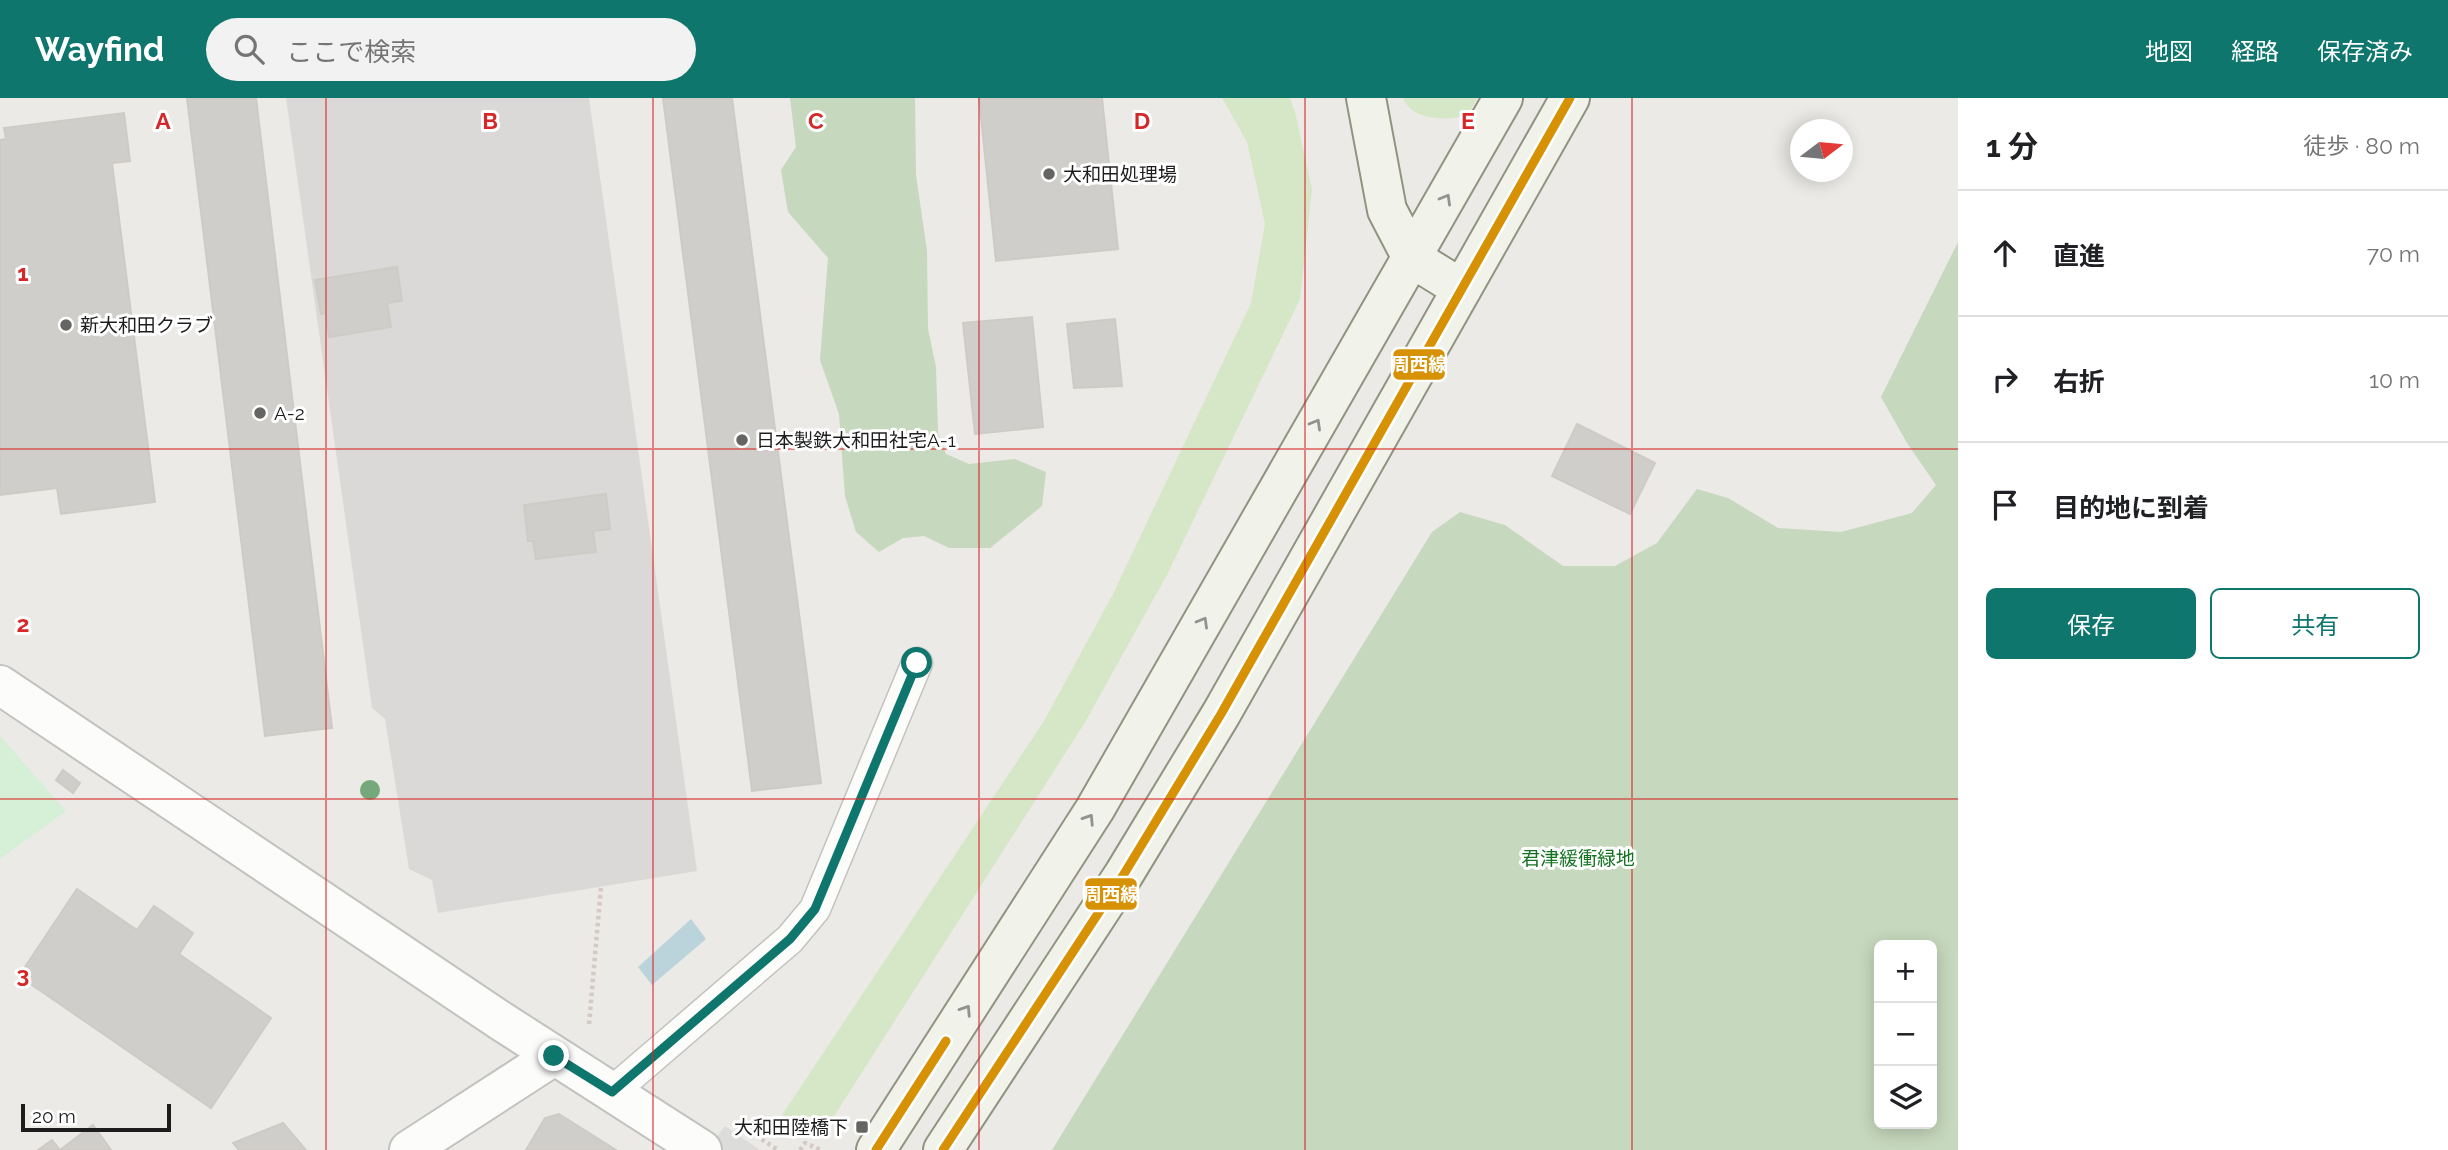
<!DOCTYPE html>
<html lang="ja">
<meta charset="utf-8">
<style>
:root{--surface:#fff;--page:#f2f2f2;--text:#202124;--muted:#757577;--line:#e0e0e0;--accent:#0f766e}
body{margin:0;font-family:Raleway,"Noto Sans JP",sans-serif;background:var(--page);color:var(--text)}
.controls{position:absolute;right:21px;bottom:21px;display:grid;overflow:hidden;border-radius:10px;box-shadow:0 4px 18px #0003}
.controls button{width:63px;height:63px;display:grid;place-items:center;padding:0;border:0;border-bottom:2px solid var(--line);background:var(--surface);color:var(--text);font:35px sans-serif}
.compass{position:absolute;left:1790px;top:21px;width:63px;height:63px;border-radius:50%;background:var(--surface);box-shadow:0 4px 18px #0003;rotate:74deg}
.scale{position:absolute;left:21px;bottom:18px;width:150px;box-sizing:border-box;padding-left:7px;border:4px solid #1d1d1d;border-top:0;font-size:19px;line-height:24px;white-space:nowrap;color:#1d1d1d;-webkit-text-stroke:5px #fff;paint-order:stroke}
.stop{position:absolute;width:21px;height:21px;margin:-16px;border:5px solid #0f766e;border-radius:50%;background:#fff}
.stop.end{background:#0f766e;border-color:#fff;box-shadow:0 2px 7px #0008}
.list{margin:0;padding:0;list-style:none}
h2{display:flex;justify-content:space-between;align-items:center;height:91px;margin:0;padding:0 28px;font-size:30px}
h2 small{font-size:23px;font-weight:400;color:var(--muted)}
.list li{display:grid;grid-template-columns:46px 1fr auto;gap:21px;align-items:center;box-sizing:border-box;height:126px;padding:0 28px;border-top:2px solid var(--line)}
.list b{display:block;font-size:26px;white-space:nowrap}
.list em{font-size:23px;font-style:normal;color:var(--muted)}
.actions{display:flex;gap:14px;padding:21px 28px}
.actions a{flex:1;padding:16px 0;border:2px solid var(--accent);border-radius:10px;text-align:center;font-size:24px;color:var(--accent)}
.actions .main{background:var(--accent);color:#fff}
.icon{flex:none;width:38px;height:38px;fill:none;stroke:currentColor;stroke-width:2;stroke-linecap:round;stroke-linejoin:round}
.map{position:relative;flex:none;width:1958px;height:1052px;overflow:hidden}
header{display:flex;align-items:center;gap:42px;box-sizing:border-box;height:98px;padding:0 35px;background:var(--accent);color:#fff}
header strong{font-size:33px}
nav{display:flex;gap:38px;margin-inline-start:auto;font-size:24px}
.search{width:490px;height:63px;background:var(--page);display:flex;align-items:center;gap:18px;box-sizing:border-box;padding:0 24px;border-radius:38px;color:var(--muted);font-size:26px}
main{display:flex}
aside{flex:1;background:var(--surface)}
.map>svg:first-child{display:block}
.residential{fill:#dad9d7}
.grass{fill:#d6e7c7}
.forest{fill:#c6d8bd;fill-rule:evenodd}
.park{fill:#d5f0d7}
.water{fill:#bbd4dc}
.pier{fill:#dcdcda}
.building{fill:#d0cecb;stroke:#cecbc7;stroke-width:2}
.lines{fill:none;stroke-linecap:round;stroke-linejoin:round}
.lane-casing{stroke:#c2c2c0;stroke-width:33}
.street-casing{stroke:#c2c2c0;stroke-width:42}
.secondary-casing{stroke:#919380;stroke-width:42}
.path{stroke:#d5c9c6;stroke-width:4.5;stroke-dasharray:3.5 3.5;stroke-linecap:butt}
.lane{stroke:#fcfcfb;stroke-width:30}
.street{stroke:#fcfcfb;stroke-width:38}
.secondary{stroke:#f1f2ea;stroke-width:38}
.bus-1-casing{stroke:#fff;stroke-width:14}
.bus-1{stroke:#d69104;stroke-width:9}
.tree{fill:#75a87a}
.oneway{stroke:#92928e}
.route{stroke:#0f766e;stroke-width:9}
.grid{fill:none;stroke:#d62828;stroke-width:2;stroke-opacity:0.55}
.poi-dot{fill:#656563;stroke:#fff;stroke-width:2.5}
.labels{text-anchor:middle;stroke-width:6;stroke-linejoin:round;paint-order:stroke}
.poi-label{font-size:19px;fill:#1d1d1d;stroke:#fff;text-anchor:start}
.park-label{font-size:19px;fill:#147221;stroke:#fff}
.grid-label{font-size:23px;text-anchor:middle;font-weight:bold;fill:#d62828;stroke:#fff;stroke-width:6;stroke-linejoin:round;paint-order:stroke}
.line-badge{stroke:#fff;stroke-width:2.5}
.badge-label{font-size:19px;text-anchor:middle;font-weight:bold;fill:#fff}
</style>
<header>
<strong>Wayfind</strong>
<div class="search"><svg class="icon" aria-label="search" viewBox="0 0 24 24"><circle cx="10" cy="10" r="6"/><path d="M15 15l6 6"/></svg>ここで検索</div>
<nav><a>地図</a><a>経路</a><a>保存済み</a></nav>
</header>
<main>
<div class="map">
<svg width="1958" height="1052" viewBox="0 0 1958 1052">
<rect width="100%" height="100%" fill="#ebeae6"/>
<!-- residential -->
<path class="residential" d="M286,0H589L697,773L438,815L432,782L409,771L385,621L372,610Z"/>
<!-- grass -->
<path class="grass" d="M1222,0H1290L1295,14L1312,91L1300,201L1167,477L1084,626L822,1037L782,1017L1044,623L1113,496L1251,205L1265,126L1247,44Z
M1403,0H1477L1468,17C1448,23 1412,23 1403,0Z"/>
<!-- forest -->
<path class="forest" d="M790,0H915L916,77L927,153L928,231L936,269L938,335L946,356L969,366L1015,361L1046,374L1042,408L990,450H949L924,438L903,440L879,454L856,434L845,398L839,316L820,262L828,160L788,114L781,72L796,49Z
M1958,144V1052H1052L1432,434L1460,414L1505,427L1563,468H1615L1657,445L1697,391L1728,400L1778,430L1841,434L1912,415L1936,387L1907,345L1881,299ZM1879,847H1932V1026H1879Z"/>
<!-- park -->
<path class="park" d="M0,638L66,713L0,761Z"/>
<!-- water -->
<path class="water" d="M691,821L706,841L652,887L638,869Z"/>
<!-- pier -->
<path class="pier" d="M725,1028L760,1052H707Z"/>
<!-- building -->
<path class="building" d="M187,0H256L332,630L265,638Z
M663,0H732L821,685L752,693Z
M979,0H1102L1118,151L996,163Z
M124,15L130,63L112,65L155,404L61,416L57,390L0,397V42L6,41L4,30Z
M397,169L402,203L387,205L391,229L329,239L326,215L321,216L315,182Z
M1032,219L1043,329L975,336L963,225Z
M1115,221L1122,288L1074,290L1067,226Z
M1577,326L1655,365L1630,416L1552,378Z
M606,396L610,431L593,433L596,454L536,461L533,443H528L524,407Z
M63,672L80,685L73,695L56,682Z
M77,791L137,832L154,808L193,835L179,856L271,920L211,1010L19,878Z
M559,1016L616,1052H526L545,1020Z
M283,1025L306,1052H239L233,1045Z
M93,1027L111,1052H60Z
M52,1042L60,1052H38Z"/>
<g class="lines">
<!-- lane casing -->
<g class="lane-casing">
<path id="lane" d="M612,994L790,841L815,811L917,565"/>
</g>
<!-- street casing -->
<g class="street-casing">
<path id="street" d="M0,587L501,923L702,1052
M409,1052L554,958"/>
</g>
<!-- secondary casing -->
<g class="secondary-casing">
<path id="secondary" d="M1366,0L1387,112L1412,160L1462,191
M876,1052L1095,711L1503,0
M943,1052L1124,776L1221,616L1570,0"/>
</g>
<!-- path -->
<path class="path" d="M589,926L601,789
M744,1030L778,1052
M800,1052L805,1045L821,1052"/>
<!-- lane -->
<use href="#lane" class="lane"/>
<!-- street -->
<use href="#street" class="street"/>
<!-- secondary -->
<use href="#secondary" class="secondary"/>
<!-- bus-1 casing -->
<g class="bus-1-casing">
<path id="bus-1" d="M876,1052L946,943
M943,1052L1124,776L1221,616L1570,0"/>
</g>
<!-- bus-1 -->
<use href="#bus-1" class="bus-1"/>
</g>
<!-- trees -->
<circle class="tree" cx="370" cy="692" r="10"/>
<!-- one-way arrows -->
<defs><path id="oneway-chevron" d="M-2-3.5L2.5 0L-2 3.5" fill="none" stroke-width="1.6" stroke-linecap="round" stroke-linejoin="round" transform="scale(1.75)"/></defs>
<g class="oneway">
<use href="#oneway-chevron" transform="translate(1446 101) rotate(-60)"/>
<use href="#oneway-chevron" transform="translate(1316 326) rotate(-60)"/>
<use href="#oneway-chevron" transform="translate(1203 524) rotate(-60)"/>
<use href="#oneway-chevron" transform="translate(1089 721) rotate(-57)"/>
<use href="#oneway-chevron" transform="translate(966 912) rotate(-57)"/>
</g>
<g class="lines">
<!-- route -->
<path class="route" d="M554,958L612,994L790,841L815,811L917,565"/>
</g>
<!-- grid -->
<path class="grid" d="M326,0V1052M653,0V1052M979,0V1052M1305,0V1052M1632,0V1052M0,351H1958M0,701H1958"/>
<!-- markers -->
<g class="poi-dot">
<circle cx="1049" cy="76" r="7"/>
<circle cx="66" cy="227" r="7"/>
<circle cx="260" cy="315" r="7"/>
<circle cx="742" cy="342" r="7"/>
<rect x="855" y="1022" width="14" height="14" rx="3.5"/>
</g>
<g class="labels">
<!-- poi labels -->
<g class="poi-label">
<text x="1063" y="83">大和田処理場</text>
<text x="80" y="234">新大和田クラブ</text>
<text x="274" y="322">A-2</text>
<text x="756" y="349">日本製鉄大和田社宅A-1</text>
<text x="848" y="1036" text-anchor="end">大和田陸橋下</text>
</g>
<!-- park labels -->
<g class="park-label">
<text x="1578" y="767">君津緩衝緑地</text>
</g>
</g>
<g class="grid-label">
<text x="163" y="31">A</text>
<text x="490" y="31">B</text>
<text x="816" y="31">C</text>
<text x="1142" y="31">D</text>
<text x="1468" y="31">E</text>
<text x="23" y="183">1</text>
<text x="23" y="534">2</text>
<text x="23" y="885">3</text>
</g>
<g class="line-badge">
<rect x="1392" y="250" width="54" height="33" rx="7" fill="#d69104"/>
<rect x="1084" y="779" width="54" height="34" rx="7" fill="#d69104"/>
</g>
<g class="badge-label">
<text x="1419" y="273">周西線</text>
<text x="1111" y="803">周西線</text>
</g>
</svg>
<div class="controls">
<button>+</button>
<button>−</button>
<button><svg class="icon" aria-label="layers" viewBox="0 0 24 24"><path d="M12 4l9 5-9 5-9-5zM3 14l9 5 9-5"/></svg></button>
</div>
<svg class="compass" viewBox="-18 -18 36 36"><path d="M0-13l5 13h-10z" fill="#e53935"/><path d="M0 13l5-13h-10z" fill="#757577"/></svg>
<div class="scale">20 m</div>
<div class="stop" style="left:917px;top:565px"></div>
<div class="stop end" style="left:554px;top:958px"></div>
</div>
<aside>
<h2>1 分<small>徒歩 · 80 m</small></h2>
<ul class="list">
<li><svg class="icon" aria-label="ahead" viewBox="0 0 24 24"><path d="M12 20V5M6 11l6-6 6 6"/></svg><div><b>直進</b></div><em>70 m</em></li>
<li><svg class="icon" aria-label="right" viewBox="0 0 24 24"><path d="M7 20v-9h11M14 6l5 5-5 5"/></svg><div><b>右折</b></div><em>10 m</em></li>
<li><svg class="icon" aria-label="arrive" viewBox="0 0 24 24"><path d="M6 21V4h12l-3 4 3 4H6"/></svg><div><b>目的地に到着</b></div></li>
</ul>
<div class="actions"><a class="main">保存</a><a>共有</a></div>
</aside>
</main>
